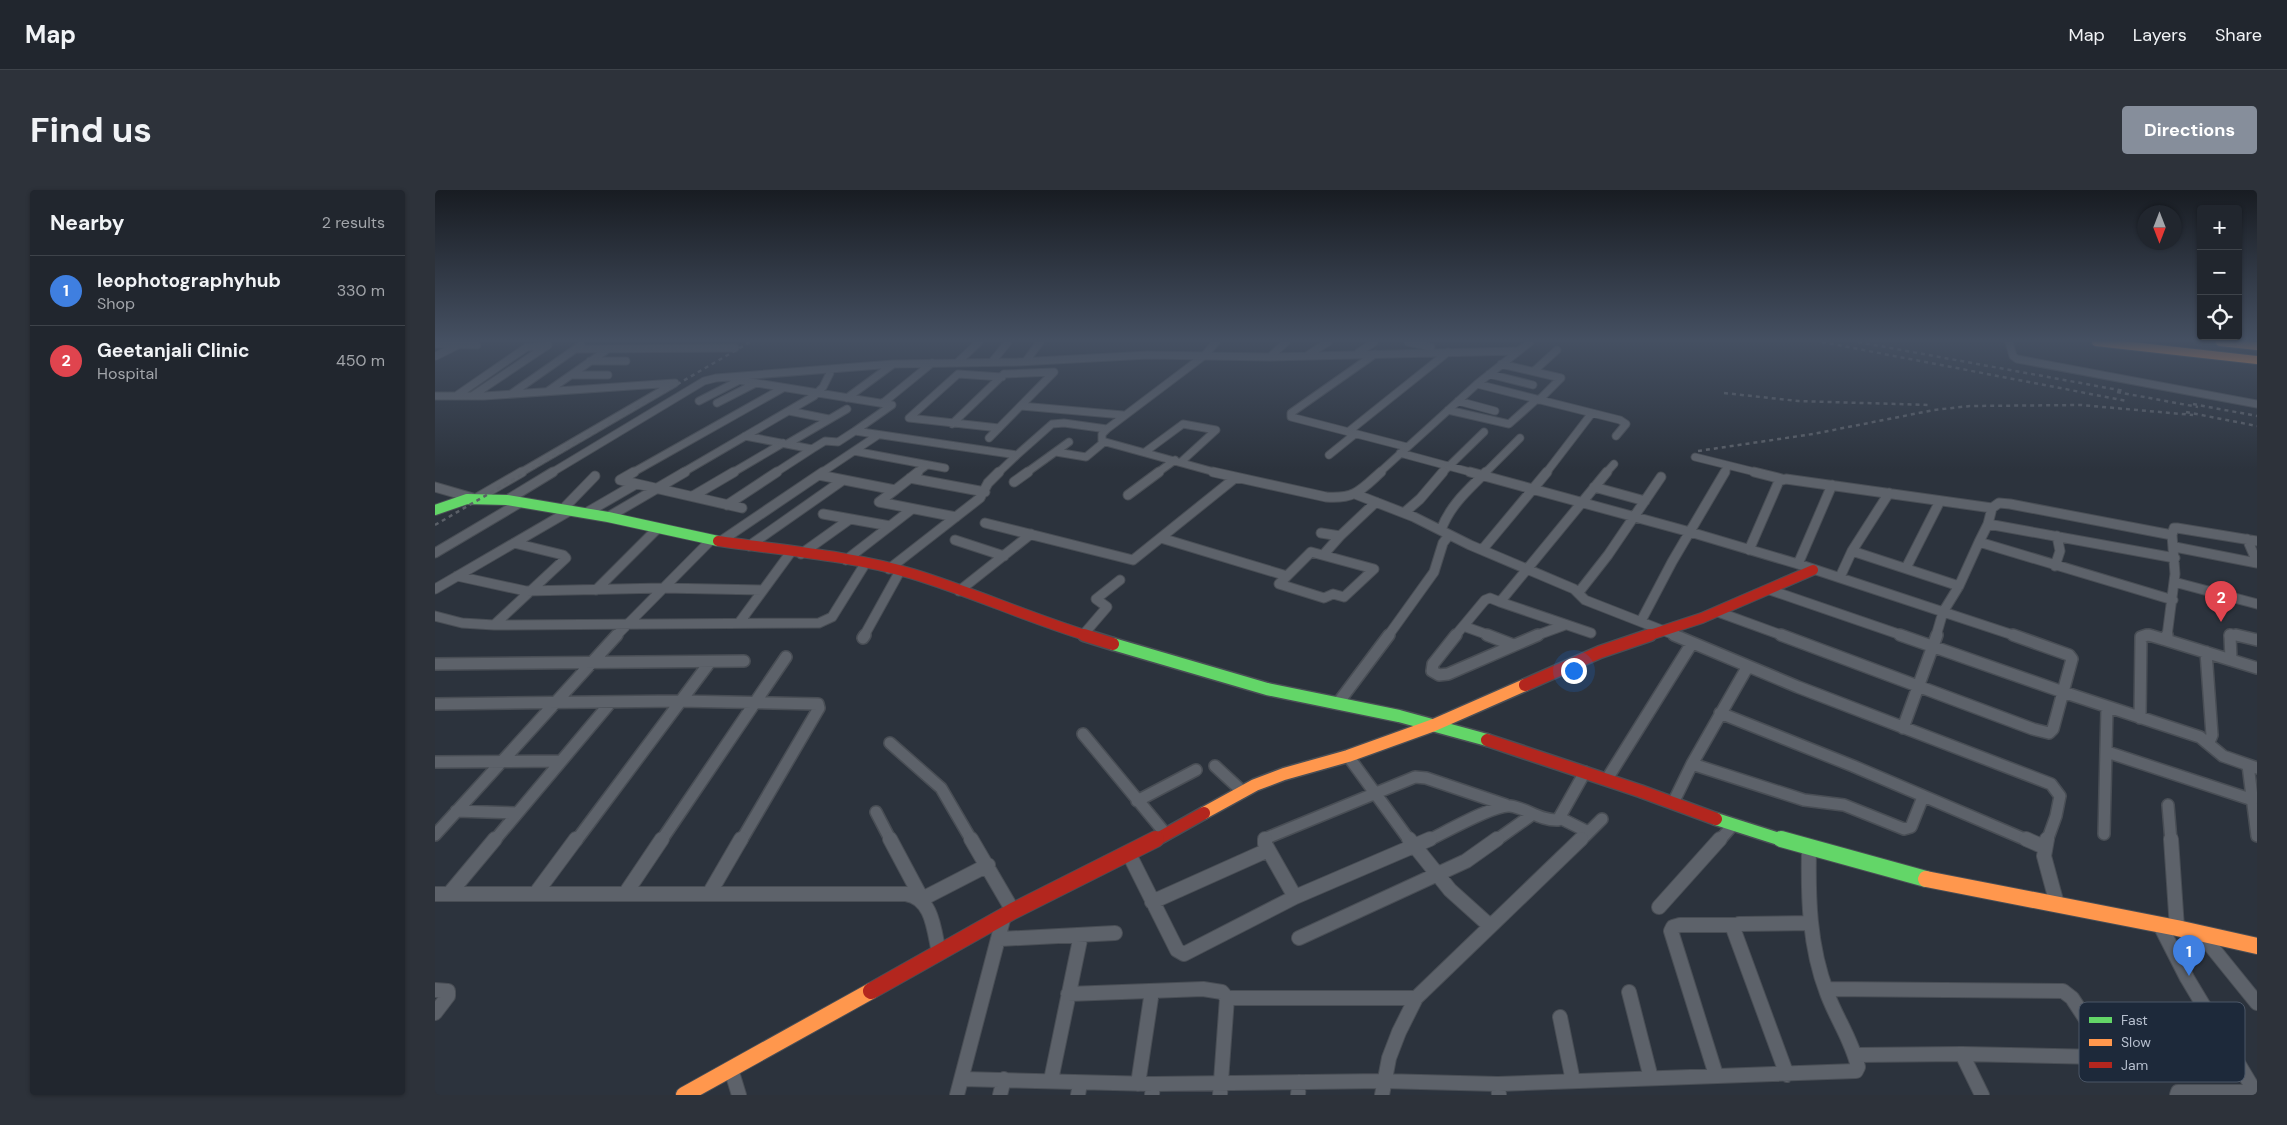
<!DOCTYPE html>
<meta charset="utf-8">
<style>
:root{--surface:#21262e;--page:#2d323a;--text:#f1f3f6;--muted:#a2a5aa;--line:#3e434a;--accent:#868e9b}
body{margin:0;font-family:"DM Sans",sans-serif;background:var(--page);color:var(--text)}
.controls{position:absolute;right:15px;top:15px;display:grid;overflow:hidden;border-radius:5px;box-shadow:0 1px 4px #0004}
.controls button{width:45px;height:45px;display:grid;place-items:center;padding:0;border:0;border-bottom:1px solid var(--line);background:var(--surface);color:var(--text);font:25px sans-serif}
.compass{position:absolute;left:1702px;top:15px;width:45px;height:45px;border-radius:50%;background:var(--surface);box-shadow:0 1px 4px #0004;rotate:180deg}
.you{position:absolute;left:1138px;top:480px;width:18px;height:18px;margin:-12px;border:4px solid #fff;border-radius:50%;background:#1a73e8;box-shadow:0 0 0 8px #1a73e833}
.badge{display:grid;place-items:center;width:32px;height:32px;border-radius:50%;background:var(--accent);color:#fff;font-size:16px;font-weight:700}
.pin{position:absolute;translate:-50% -41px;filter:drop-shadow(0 1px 2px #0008)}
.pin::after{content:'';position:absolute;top:26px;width:18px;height:15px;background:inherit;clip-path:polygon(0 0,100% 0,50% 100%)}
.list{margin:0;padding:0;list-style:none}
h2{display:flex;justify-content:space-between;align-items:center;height:65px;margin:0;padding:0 20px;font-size:21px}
h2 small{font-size:16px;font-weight:400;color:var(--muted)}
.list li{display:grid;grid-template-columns:32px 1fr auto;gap:15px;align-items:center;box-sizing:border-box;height:70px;padding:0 20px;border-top:1px solid var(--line)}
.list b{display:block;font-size:19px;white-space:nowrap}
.list p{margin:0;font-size:16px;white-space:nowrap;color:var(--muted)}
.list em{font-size:16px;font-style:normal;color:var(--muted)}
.icon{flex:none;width:28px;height:28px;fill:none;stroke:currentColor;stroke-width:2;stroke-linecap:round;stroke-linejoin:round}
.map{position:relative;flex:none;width:1822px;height:905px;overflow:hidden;border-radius:5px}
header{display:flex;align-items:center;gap:30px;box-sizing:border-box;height:70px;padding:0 25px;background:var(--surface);border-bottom:1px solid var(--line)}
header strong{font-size:24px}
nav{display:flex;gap:28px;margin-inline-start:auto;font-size:18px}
.intro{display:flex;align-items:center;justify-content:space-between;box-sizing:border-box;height:120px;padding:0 30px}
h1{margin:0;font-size:35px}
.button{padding:12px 22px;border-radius:5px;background:var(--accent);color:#fff;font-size:18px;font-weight:700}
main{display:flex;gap:30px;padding:0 30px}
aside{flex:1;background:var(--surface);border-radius:5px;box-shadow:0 1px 4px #0004}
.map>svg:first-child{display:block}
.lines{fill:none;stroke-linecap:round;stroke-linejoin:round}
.street-far3-casing{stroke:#494e55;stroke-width:9}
.street-far2-casing{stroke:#494e55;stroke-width:11}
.street-far1-casing{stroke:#494e55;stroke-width:14}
.street-casing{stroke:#494e55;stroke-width:16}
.fast-far2-casing{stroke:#494e55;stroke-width:12}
.fast-far1-casing{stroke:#494e55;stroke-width:15}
.fast-casing{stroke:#494e55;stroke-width:18}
.slow-far2-casing{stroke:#494e55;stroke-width:10}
.slow-far1-casing{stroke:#494e55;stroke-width:15}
.slow-casing{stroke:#494e55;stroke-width:18}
.jam-far2-casing{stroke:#494e55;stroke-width:12}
.jam-far1-casing{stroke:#494e55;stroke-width:15}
.jam-casing{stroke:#494e55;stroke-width:18}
.street-far3{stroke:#5d626a;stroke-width:7}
.street-far2{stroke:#5d626a;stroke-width:9}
.street-far1{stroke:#5d626a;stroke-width:11}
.street{stroke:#5d626a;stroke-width:14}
.fast-far2{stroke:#63d668;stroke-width:10}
.fast-far1{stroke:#63d668;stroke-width:12}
.fast{stroke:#63d668;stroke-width:16}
.slow-far2{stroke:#ff974d;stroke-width:8}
.slow-far1{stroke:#ff974d;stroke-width:12}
.slow{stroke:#ff974d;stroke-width:16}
.jam-far2{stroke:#b3261e;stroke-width:10}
.jam-far1{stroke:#b3261e;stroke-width:12}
.jam{stroke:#b3261e;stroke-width:16}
.rail{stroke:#5b6068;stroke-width:2.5;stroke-dasharray:4 4;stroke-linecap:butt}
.key{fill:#1d293a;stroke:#4b5666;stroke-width:1}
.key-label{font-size:14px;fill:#b6bfce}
</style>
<header>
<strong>Map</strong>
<nav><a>Map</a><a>Layers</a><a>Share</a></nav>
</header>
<div class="intro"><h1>Find us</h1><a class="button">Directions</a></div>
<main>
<aside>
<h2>Nearby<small>2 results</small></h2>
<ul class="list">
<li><span class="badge" style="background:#3f7fe0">1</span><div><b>leophotographyhub</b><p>Shop</p></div><em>330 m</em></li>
<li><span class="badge" style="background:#e0444e">2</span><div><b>Geetanjali Clinic</b><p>Hospital</p></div><em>450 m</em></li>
</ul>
</aside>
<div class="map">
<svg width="1822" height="905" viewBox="0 0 1822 905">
<rect width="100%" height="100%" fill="#2c333d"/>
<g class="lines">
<!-- street-far3 casing -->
<g class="street-far3-casing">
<path id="street-far3" d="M781,152L770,165L672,239L667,244V251L783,283
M973,152L996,157
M1574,152L1578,166L1582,169L1822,214
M0,154L42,155
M141,159L300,158
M923,163L939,152
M940,164L856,223V227L972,257
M873,165L893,152
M1,166L23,155
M835,167L851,152
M155,171H191
M591,171L605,152
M557,172L573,152
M522,173L544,152
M1066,174L1126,188L1104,210
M1099,181L1122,160
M1054,184L1098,195
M136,185H173
M303,190L457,215L420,241
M1042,194L1185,230L1191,234L1181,246
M113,201L173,159
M76,204L146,155
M0,206H49L240,193L85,283
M21,206L92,157L112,156
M37,206L113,155
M412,208L457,175
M264,211L305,190
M1023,211L1060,221
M282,213L321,193
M448,213L497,173
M586,216L688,225
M1013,220L1074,234L1101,210
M354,221L394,229
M517,234L569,184
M564,238L474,228L523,184L567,187
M913,242L1013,162
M310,246L377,259L390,251L403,252L420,241L582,265L617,234L629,233L672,239
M554,248L619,182L569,184
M352,254L412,219
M419,261L510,278
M621,262L651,267L669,252
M710,262L748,234L781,240L746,272
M965,263L1039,283
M894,265L920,244
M1260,267L1324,283
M116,283L269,191L281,188L458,174L583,172L713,165L835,167L1082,161
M197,283L348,198
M247,283L379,206L388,197L397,179
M297,283L348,253
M340,283L377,259
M386,283L443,245
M481,283L492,275
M563,283L582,265
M591,283L634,252
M722,283L740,270
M944,283L1042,194L1095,152
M1007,283L1049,242
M1050,283L1085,248
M1111,283L1157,223
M1171,283L1179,274
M1289,283L1293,276"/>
</g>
<!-- street-far2 casing -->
<g class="street-far2-casing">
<path id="street-far2" d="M199,282L185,290L307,318
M778,282L891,307C920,309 925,301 946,282
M1035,282L1255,342L1363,374L1581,446
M1319,282L1347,289
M384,285L460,300L483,282
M475,288L550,302
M579,292L593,282
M0,297L38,308
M1159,297L1210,311
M460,300L444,312L521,327
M920,304L979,327L1035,355L1139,399L1150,410L1242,446
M693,305L724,282
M258,306L299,282
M42,308L87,282
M72,310L118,282
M292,315L342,282
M1557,318L1553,334L1544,352L1738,410
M128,319L160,286
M151,323L201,294
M969,323L985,309L1008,282
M388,324L455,336
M173,327L250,282
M550,333L698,370L800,288
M1553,334L1740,368
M1006,340C1015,315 1033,300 1051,282
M886,343L905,346L941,312
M726,348L852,386
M1812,349L1822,372
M520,350L569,366
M286,351L388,282
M314,356L408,290
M1740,357L1822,373
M1047,360L1112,282
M1314,360L1344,291L1351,289L1557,318L1564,313L1575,314L1737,345L1739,338H1742L1822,351
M1417,361L1524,396
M876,362L939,379L909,407L898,404L889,408L844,394Z
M0,363L86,312
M366,364L415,329
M889,364L905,346
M411,370L477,319
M1363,374L1397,295
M1620,376L1625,361L1622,346
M1471,378L1505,311
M454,379L545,308L553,293L564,282
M22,386L91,401L228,398L327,400
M1405,387L1417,361L1454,303
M1739,392L1822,414
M0,399L136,320
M161,400L223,338
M1335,400L1469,446
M524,401L596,344
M1144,402L1173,365L1226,287
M1065,412L1156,443
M1283,422L1349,446
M0,426L27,433L59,435L384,433L397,427L430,374
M1206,431L1237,372L1290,282
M304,433L356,362
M59,435L131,368L128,365L79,353
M1031,437L1056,446
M648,445L672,417L661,409L685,390
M181,446L276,350
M429,446L465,381
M953,446L999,382L1008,353L1014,345
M1020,446L1050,410L1055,408L1065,412L1172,282
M1100,446L1130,435
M1501,446L1508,422L1524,396L1544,352
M1708,446H1718
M1732,446L1740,384L1737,345
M1794,446L1796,444L1807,446"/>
</g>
<!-- street-far1 casing -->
<g class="street-far1-casing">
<path id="street-far1" d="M1021,445L998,474L997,481L1004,485L1013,484L1103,445
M1052,445L1078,455
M1239,445L1363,497L1616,594L1625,606L1621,626L1612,651
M1346,445L1598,539L1614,543L1618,539L1628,502L1465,445
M1578,445L1634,465L1637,469L1628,502L1765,547L1788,566L1822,578
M1714,445L1731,450
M1732,445L1731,450L1822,478
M1795,445L1796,470
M1801,445L1822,450
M428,448L430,445
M1771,462L1777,545L1774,552
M0,474L309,471
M903,513L954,445
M0,514L245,511L383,514L384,518L306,651
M1285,523L1418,576L1594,651
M1705,528L1706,447L1712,445
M1468,538L1502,445
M648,544L730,643
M455,553L506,598L537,651
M1672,562L1818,610
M913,566L975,651
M0,572L125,571
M1257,574L1369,610L1409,615L1469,639L1476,637L1488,607
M1813,575L1822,646
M780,576L808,602
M1172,589L1257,453
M702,611L761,580
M1238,613L1257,574L1313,476
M1733,615L1736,651
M21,621L82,623
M441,622L456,651
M1125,628L1153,642
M1669,644L1672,518
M0,645L182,445
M59,651L176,512
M141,651L275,472
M226,651L351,467
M830,651L834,647L980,587L991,588L1071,615
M992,651C1009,643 1059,614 1075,616C1092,618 1105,631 1123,630L1150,582
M1060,651L1098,624
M1145,651L1167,629
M1284,651L1298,635"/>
</g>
<!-- street casing -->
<g class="street-casing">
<path id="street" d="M455,649L487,709L553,675
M536,649L578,721
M830,649V654L860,707
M974,649L1015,700L1055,736
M1591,649L1609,657
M1612,649L1609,666L1622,714
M1736,649L1742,738
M694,664L742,760L749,764L860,707L995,649
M101,703L141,649
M0,704H471C498,708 499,741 504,763
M14,704L60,649
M190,704L227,649
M274,704L306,649
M717,712L833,660
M1224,717L1285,649
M1725,735L1752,788L1822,905
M1767,745L1822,813
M864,748L1031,671L1062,649
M565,749L680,743
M1391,799L1628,801L1637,808L1658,840
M0,800L13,801V806L0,823
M1194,802L1216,888
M633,804L768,799L787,802L792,808L785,905
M792,808H981
M1125,827L1138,891
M1527,864L1547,905
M1421,865L1527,864L1664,867L1669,866L1670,863L1658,840L1787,847
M296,879L304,905
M1281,885L1236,741L1238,737L1245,735H1300
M1352,885L1298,738L1304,734L1375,733
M528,889L718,894L947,891L1063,894
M616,890L646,745
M703,894L717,801
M522,905L569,726
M565,905L569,889
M643,905L645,893
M717,905L718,894
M863,905L864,892
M947,905L954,868L964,842L981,808L1146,649
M1064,905L1063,894L1421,881L1423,877C1417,850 1401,828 1392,803C1374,756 1373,707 1374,658
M1742,905L1743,902H1820"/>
</g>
<!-- fast-far2 casing -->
<g class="fast-far2-casing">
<path id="fast-far2" d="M0,320L32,309L72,310L173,327L283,351"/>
</g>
<!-- fast-far1 casing -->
<g class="fast-far1-casing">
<path id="fast-far1" d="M678,454L832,499L964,526L1052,550
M1281,629L1350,651"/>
</g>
<!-- fast casing -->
<g class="fast-casing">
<path id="fast" d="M1346,649L1491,689"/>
</g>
<!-- slow-far2 casing -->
<g class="slow-far2-casing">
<path id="slow-far2" d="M1661,152L1822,170
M1785,152L1822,156"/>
</g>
<!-- slow-far1 casing -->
<g class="slow-far1-casing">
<path id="slow-far1" d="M769,623L820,595L849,584L913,566L999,535L1090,495"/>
</g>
<!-- slow casing -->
<g class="slow-casing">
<path id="slow" d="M1491,689L1742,738L1822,756
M249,905L436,801"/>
</g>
<!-- jam-far2 casing -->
<g class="jam-far2-casing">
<path id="jam-far2" d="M283,351C345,360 418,366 478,384C537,402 594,428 653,446
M1212,446L1267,428L1378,380"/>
</g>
<!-- jam-far1 casing -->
<g class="jam-far1-casing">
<path id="jam-far1" d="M649,445L678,454
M1090,495L1165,462L1215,445
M1052,550L1205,601L1281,629
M719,651L769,623"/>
</g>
<!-- jam casing -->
<g class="jam-casing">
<path id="jam" d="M436,801L578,721L721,649"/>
</g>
<!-- street-far3 -->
<use href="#street-far3" class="street-far3"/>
<!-- street-far2 -->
<use href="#street-far2" class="street-far2"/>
<!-- street-far1 -->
<use href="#street-far1" class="street-far1"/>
<!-- street -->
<use href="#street" class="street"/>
<!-- fast-far2 -->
<use href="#fast-far2" class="fast-far2"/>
<!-- fast-far1 -->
<use href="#fast-far1" class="fast-far1"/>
<!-- fast -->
<use href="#fast" class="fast"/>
<!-- slow-far2 -->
<use href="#slow-far2" class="slow-far2"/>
<!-- slow-far1 -->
<use href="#slow-far1" class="slow-far1"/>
<!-- slow -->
<use href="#slow" class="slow"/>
<!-- jam-far2 -->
<use href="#jam-far2" class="jam-far2"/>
<!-- jam-far1 -->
<use href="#jam-far1" class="jam-far1"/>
<!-- jam -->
<use href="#jam" class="jam"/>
<!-- rail -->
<path class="rail" d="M1387,152L1692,211
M1423,152L1689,201
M1682,202L1763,217
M1289,203L1363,211L1494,215
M1758,214L1822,226
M1751,222L1822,236
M1263,261L1378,244L1499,220L1535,216L1646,215L1758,225
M0,335L315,152"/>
</g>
<!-- sky -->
<linearGradient id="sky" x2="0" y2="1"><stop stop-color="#181c22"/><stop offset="0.54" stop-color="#455062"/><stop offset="1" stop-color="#455062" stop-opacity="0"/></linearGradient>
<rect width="1822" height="279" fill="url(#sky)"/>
<!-- legend -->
<rect x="1644" y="812" width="166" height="80" rx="8" class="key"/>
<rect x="1654" y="827" width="23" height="6" fill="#63d668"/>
<rect x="1654" y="849" width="23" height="7" fill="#ff974d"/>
<rect x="1654" y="872" width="23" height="6" fill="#b3261e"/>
<g class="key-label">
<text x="1686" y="835">Fast</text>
<text x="1686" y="857">Slow</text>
<text x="1686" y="880">Jam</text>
</g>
</svg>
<div class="controls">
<button>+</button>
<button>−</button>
<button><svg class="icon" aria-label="locate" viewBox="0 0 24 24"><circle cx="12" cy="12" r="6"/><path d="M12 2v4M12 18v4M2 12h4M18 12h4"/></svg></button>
</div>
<svg class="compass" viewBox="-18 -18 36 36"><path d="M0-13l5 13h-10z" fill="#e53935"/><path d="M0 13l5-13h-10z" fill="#a2a5aa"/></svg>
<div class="you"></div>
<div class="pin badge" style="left:1754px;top:786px;background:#3f7fe0">1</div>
<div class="pin badge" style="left:1786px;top:432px;background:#e0444e">2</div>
</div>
</main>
